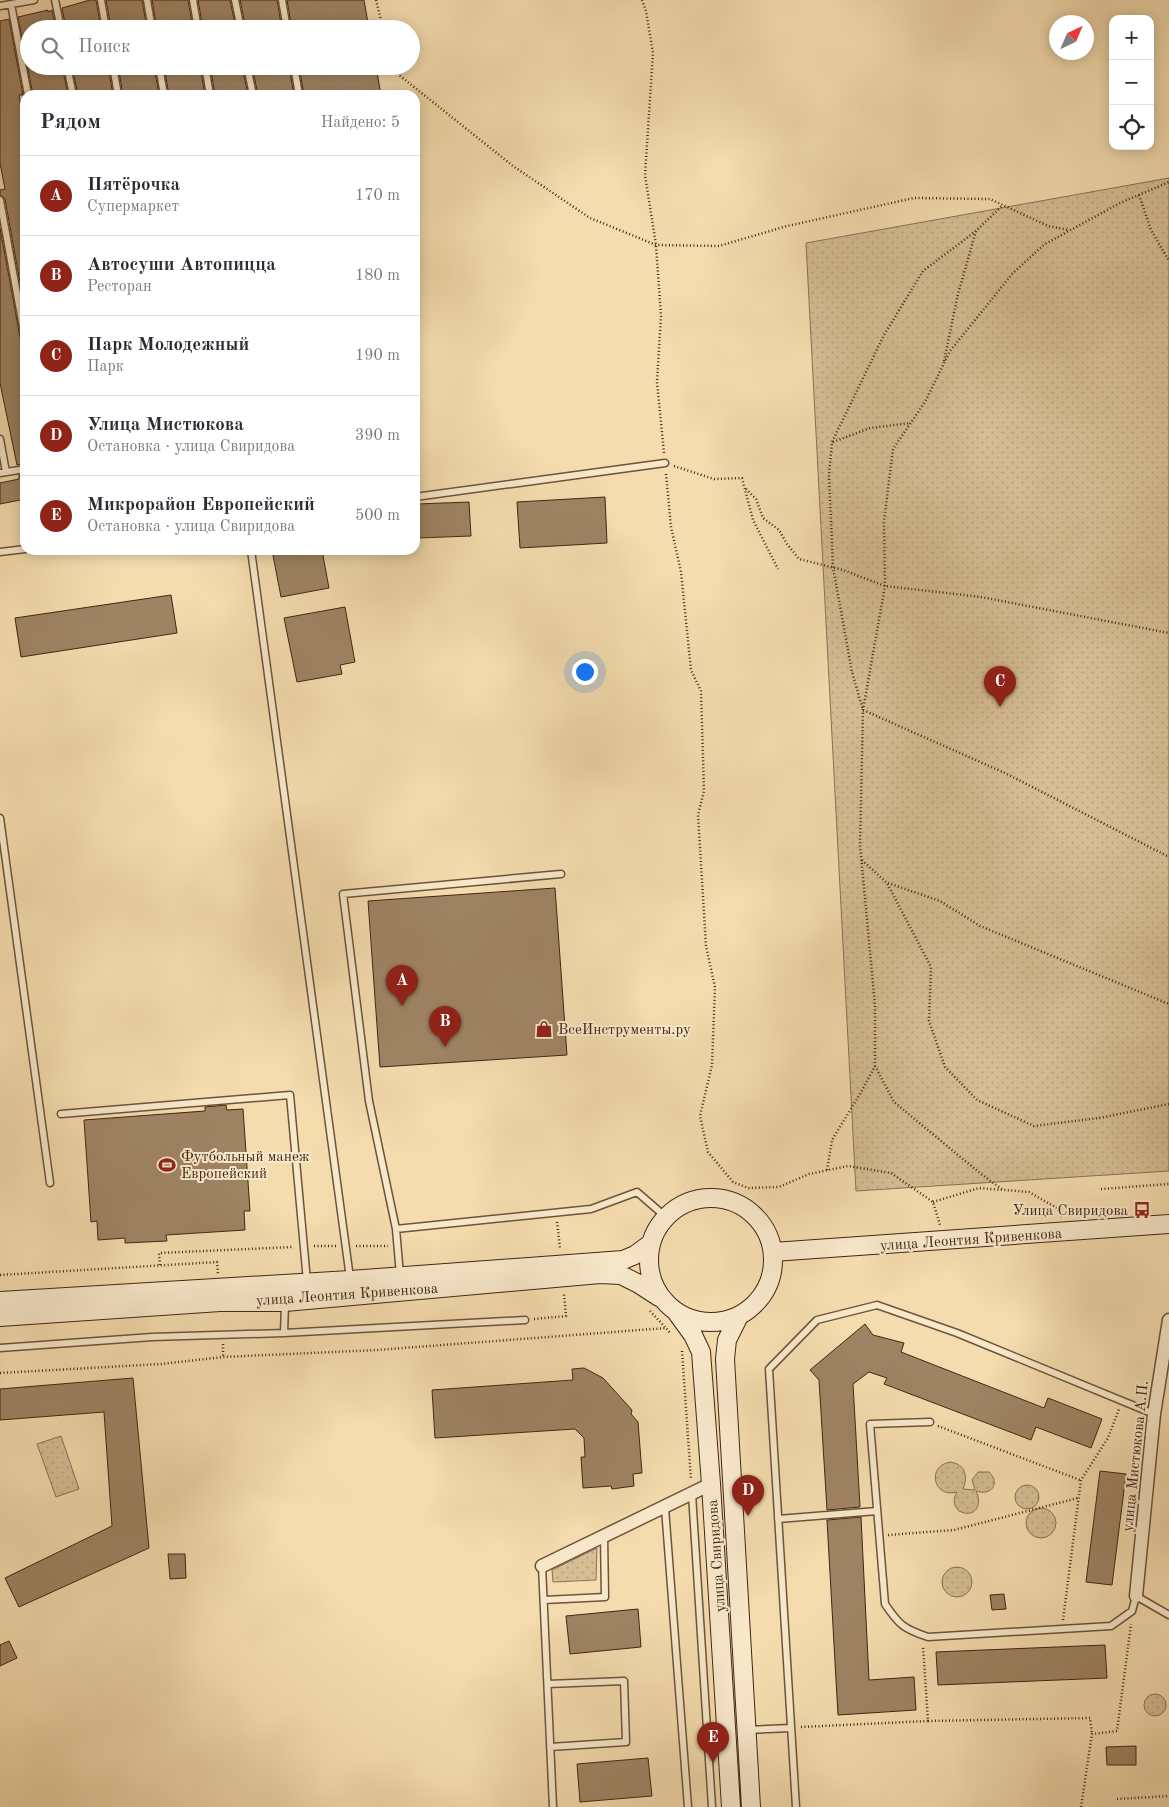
<!DOCTYPE html>
<html lang="ru">
<meta charset="utf-8">
<style>
:root{--surface:#fff;--page:#f2f2f3;--text:#2b2b33;--muted:#7c7c81;--line:#e1e1e2;--accent:#8f2418}
body{margin:0;font-family:"Old Standard TT",serif;background:var(--page);color:var(--text)}
.controls{position:absolute;right:15px;top:15px;display:grid;overflow:hidden;border-radius:10px;box-shadow:0 2px 12px #0003}
.controls button{width:45px;height:45px;display:grid;place-items:center;padding:0;border:0;border-bottom:1px solid var(--line);background:var(--surface);color:var(--text);font:25px sans-serif}
.compass{position:absolute;left:1049px;top:15px;width:45px;height:45px;border-radius:50%;background:var(--surface);box-shadow:0 2px 12px #0003;rotate:44deg}
.you{position:absolute;left:584px;top:671px;width:18px;height:18px;margin:-12px;border:4px solid #fff;border-radius:50%;background:#1a73e8;box-shadow:0 0 0 8px #1a73e833}
.badge{display:grid;place-items:center;width:32px;height:32px;border-radius:50%;background:var(--accent);color:#fff;font-size:16px;font-weight:700}
.pin{position:absolute;translate:-50% -41px;filter:drop-shadow(0 1px 2px #0008)}
.pin::after{content:'';position:absolute;top:26px;width:18px;height:15px;background:inherit;clip-path:polygon(0 0,100% 0,50% 100%)}
.list{margin:0;padding:0;list-style:none}
h2{display:flex;justify-content:space-between;align-items:center;height:65px;margin:0;padding:0 20px;font-size:21px}
h2 small{font-size:16px;font-weight:400;color:var(--muted)}
.list li{display:grid;grid-template-columns:32px 1fr auto;gap:15px;align-items:center;box-sizing:border-box;height:80px;padding:0 20px;border-top:1px solid var(--line)}
.list b{display:block;font-size:19px;white-space:nowrap}
.list p{margin:0;font-size:16px;white-space:nowrap;color:var(--muted)}
.list em{font-size:16px;font-style:normal;color:var(--muted)}
.icon{flex:none;width:28px;height:28px;fill:none;stroke:currentColor;stroke-width:2;stroke-linecap:round;stroke-linejoin:round}
.map{position:relative;flex:none;width:1169px;height:1807px;overflow:hidden}
.search{position:absolute;background:var(--surface);box-shadow:0 2px 12px #0003;left:20px;top:20px;width:400px;height:55px;display:flex;align-items:center;gap:12px;box-sizing:border-box;padding:0 18px;border-radius:28px;color:var(--muted);font-size:19px}
.panel{position:absolute;background:var(--surface);box-shadow:0 2px 12px #0003;left:20px;top:90px;width:400px;height:465px;border-radius:15px}
.map>svg:first-child{display:block}
.grass{fill:url(#grass-dots);stroke:#8c7154}
.building{fill:#9f8464;stroke:#422513}
.lines{fill:none;stroke-linecap:round;stroke-linejoin:round}
.lane-casing{stroke:#6e533a;stroke-width:9}
.street-casing{stroke:#6e533a;stroke-width:15}
.secondary-casing{stroke:#422513;stroke-width:20}
.path{stroke:#422513;stroke-width:2.5;stroke-dasharray:1 2.5;stroke-linecap:butt}
.lane{stroke:#f8e8ca;stroke-width:6}
.street{stroke:#f8e8ca;stroke-width:12}
.secondary{stroke:#f8e8ca;stroke-width:18}
.labels{text-anchor:middle;stroke-width:4;stroke-linejoin:round;paint-order:stroke}
.poi-label{font-size:15px;fill:#422513;stroke:#f8e8ca;text-anchor:start}
.street-label{font-size:15px;fill:#422513;stroke:#f8e8ca}
</style>
<div class="map">
<svg width="1169" height="1807" viewBox="0 0 1169 1807">
<defs>
<pattern id="grass-dots" width="8" height="8" patternUnits="userSpaceOnUse" patternTransform="scale(1.25)"><rect width="8" height="8" fill="#d6bd94"/><path d="M2 2h.1M6 6h.1" fill="none" stroke="#b9a27f" stroke-width="1.8" stroke-linecap="round"/></pattern>
</defs>
<rect width="100%" height="100%" fill="#f4dcae"/>
<filter id="stains"><feTurbulence type="fractalNoise" baseFrequency=".004" numOctaves="4"/><feColorMatrix values="0 0 0 0 .2 0 0 0 0 .09 0 0 0 0 .02 0 0 0 .5 -.17"/></filter>
<radialGradient id="worn" r=".72"><stop offset=".6" stop-color="#630" stop-opacity="0"/><stop offset="1" stop-color="#630" stop-opacity=".3"/></radialGradient>
<!-- grass -->
<path class="grass" d="M1169,178V1171L856,1191L806,243Z
M61,1436L79,1489L56,1497L37,1444Z
M951,1462C966,1465 968,1477 963,1489L975,1490L972,1480L978,1472H989C1001,1484 991,1496 976,1491C983,1505 975,1519 959,1511C953,1505 953,1499 957,1492C933,1499 926,1465 951,1462Z
M1015 1497a12 12 0 1 1 24 0a12 12 0 1 1-24 0Z
M1026 1523a15 15 0 1 1 30 0a15 15 0 1 1-30 0Z
M597,1548L596,1580L553,1582L552,1570Z
M942 1582a15 15 0 1 1 30 0a15 15 0 1 1-30 0Z
M1144 1705a11 11 0 1 1 22 0a11 11 0 1 1-22 0Z"/>
<!-- building -->
<path class="building" d="M90,0H96L101,29H66L62,8Z
M106,0H142L147,29H111Z
M152,0H188L193,29H157Z
M198,0H230L236,29H203Z
M240,0H277L282,29H246Z
M287,0H364L369,29H292Z
M48,10V12L52,10L56,29H29V66H62L68,95H33L18,17Z
M9,19L23,95H19L25,129V310L5,199L0,195V190L5,189L0,163V21Z
M72,66H108L113,95H78Z
M118,66H154L159,95H123Z
M164,66H200L205,95H169Z
M210,66H242L248,95H215Z
M252,66H289L294,95H258Z
M299,66H376L381,95H304Z
M0,228L25,364V464L17,465L0,383Z
M25,474V499L0,504V483L19,479V475Z
M605,497L607,543L520,548L517,502Z
M469,502L471,536L418,538L417,504Z
M272,550H322L329,588L281,597Z
M171,595L177,633L21,657L15,618Z
M345,607L355,662L340,665L342,674L297,682L284,618Z
M555,888L567,1055L380,1067L368,901Z
M226,1105L227,1110L243,1109L250,1211H244L245,1230L166,1235L167,1241L125,1243V1238L98,1240L97,1221L91,1222L84,1120L205,1111V1107Z
M865,1324L873,1335L904,1343L901,1352L1044,1408L1048,1398L1102,1419L1091,1448L1036,1427L1031,1440L884,1384L887,1378L869,1372L853,1384L860,1507L827,1510L819,1380L810,1370Z
M584,1368L603,1378L632,1410L631,1414L638,1422L642,1473L633,1474L634,1486L612,1489L611,1486L583,1488L581,1457H585L584,1438L575,1429L435,1438L432,1390L573,1380L572,1369Z
M133,1378L149,1548L19,1607L5,1578L112,1526L104,1412L0,1420V1389Z
M1100,1471L1126,1474L1112,1585L1086,1582Z
M861,1517L869,1680L914,1677L916,1710L838,1715L827,1520Z
M168,1554H185L186,1578L170,1579Z
M1004,1594L1006,1609L992,1610L990,1595Z
M638,1609L641,1647L570,1654L566,1616Z
M9,1641L17,1658L0,1666V1645Z
M1105,1645L1107,1678L938,1685L936,1652Z
M1136,1746V1765H1107L1106,1747Z
M648,1758L652,1796L580,1802L577,1764Z"/>
<g class="lines">
<!-- lane casing -->
<g class="lane-casing">
<path id="lane" d="M55,0L61,29
M101,0L106,29
M147,0L152,29
M193,0L198,29
M235,0L241,29
M282,0L287,29
M11,4L28,95
M0,6L34,0
M67,66L73,95
M113,66L118,95
M159,66L164,95
M205,66L210,95
M247,66L253,95
M294,66L299,95
M0,200L25,338
M0,439L6,472
M0,473L25,469
M415,497L665,463
M251,550L350,1278
M0,552L25,549
M0,818L50,1183
M61,1114L290,1095L307,1281
M396,1229L369,1101L343,894L561,874
M400,1275L396,1229L591,1209L637,1192L667,1218
M284,1333L285,1304
M0,1348L152,1337L284,1333L525,1320
M930,1422L870,1424L885,1604C899,1625 904,1629 928,1637L1111,1626L1132,1611L1136,1596L1169,1615
M692,1494L712,1807
M665,1508L688,1807
M778,1519L877,1511
M542,1566L553,1807
M544,1600L605,1597L604,1536
M548,1684L624,1681L626,1742L550,1747
M748,1730L791,1728
M796,1807L769,1369L817,1320L877,1305L957,1333L1154,1414"/>
</g>
<!-- street casing -->
<g class="street-casing">
<path id="street" d="M542,1566L711,1484
M1136,1596L1154,1414L1169,1320"/>
</g>
<!-- secondary casing -->
<g class="secondary-casing">
<path id="secondary" d="M649 1260a62 62 0 1 1 124 0a62 62 0 1 1-124 0Z
M773,1252L1169,1224
M0,1301L350,1280L623,1260L635,1255L650,1244
M677,1313L693,1335L701,1352L711,1484L731,1807
M0,1317L220,1302H285L600,1274L621,1275L639,1284L659,1297
M738,1318L727,1340L725,1359L751,1807"/>
</g>
<!-- path -->
<path class="path" d="M376,0L383,29
M642,0L646,11L653,53L645,175L656,245L661,316L657,382L664,453
M396,66L399,75L513,166L590,218L656,245L719,246L787,226L914,198L990,199L1048,226L1069,230
M1139,195L1151,230L1169,261
M976,231L923,271L884,335L832,442L829,475L833,567L852,672L863,710L1005,773L1169,857
M944,361L958,294L976,231L1003,205
M833,442L870,428L911,423
M674,466L714,479L742,478L753,520L778,569
M666,474L671,527L681,572L691,670L701,691L704,791L698,815L706,946L715,987L712,1065L700,1116L708,1152L733,1182L748,1188L779,1187L809,1174L848,1166L891,1173L933,1202L940,1225
M746,489L756,499L763,518L779,530L787,544L799,559L843,570L885,586L981,597L1169,633
M862,860L887,883L931,967L929,1021L945,1067L977,1100L1034,1126L1099,1118L1169,1104
M888,883L940,901L980,926L1169,1004
M875,1066L894,1102L981,1174L1003,1190
M827,1170L832,1140L860,1094L875,1066V1005L860,845L863,710L885,586L884,521L893,449L925,402L950,351L1013,273L1045,244L1120,203L1169,182
M1101,1189L1169,1184
M933,1202L979,1188L1029,1192L1057,1208L1062,1217
M557,1222L560,1248
M314,1246H336
M356,1246H388
M160,1265L159,1253L293,1247
M0,1275L217,1262L218,1274
M650,1311L665,1327
M534,1319L566,1316L564,1294
M223,1344V1357
M682,1351L691,1480
M0,1373L161,1364L223,1357L377,1350L666,1328L670,1333
M938,1426L1080,1480
M888,1535L954,1530L1078,1498
M1063,1620L1081,1480L1108,1438L1119,1409
M928,1721L1090,1718L1092,1734
M801,1727L928,1721L923,1646
M1117,1799L1169,1796
M1081,1807L1092,1734L1117,1731L1131,1624"/>
<!-- lane -->
<use href="#lane" class="lane"/>
<!-- street -->
<use href="#street" class="street"/>
<!-- secondary -->
<use href="#secondary" class="secondary"/>
</g>
<!-- icons -->
<defs>
<g id="shop-bare" transform="scale(1.35)"><path d="M-5-2.5h2.3a2.7 3.5 0 0 1 5.4 0H5L5.5 6h-11ZM-1.5-2.5h3a1.5 2.3 0 0 0-3 0Z" fill="#8f2418" stroke="#f8e8ca" stroke-width="2.5" paint-order="stroke"/></g>
<g id="stadium-bare" transform="scale(1.35)"><path d="M0-5a6.5 5 0 1 0 0 10a6.5 5 0 1 0 0-10ZM-3.5-1.8h7v3.6h-7Z" fill="#8f2418" stroke="#f8e8ca" stroke-width="2.5" paint-order="stroke"/></g>
<g id="bus-bare" transform="scale(1.35)"><path d="M-5-6H5V4H4V6H2V4H-2V6H-4V4H-5ZM-3.5-4V0h7V-4ZM-3.5 1.2v1.5H-2V1.2ZM2 1.2v1.5H3.5V1.2Z" fill="#8f2418" stroke="#f8e8ca" stroke-width="2.5" paint-order="stroke"/></g>
</defs>
<g fill-rule="evenodd">
<use href="#shop-bare" x="544" y="1029"/>
<use href="#stadium-bare" x="167" y="1165"/>
<use href="#bus-bare" x="1142" y="1210"/>
</g>
<g class="labels">
<!-- poi labels -->
<g class="poi-label">
<text x="558" y="1034">ВсеИнструменты.ру</text>
<text x="181" y="1161">Футбольный манеж<tspan x="181" dy="17">Европейский</tspan></text>
<text x="1128" y="1215" text-anchor="end">Улица Свиридова</text>
</g>
<!-- street labels -->
<g class="street-label">
<text transform="translate(971 1239) rotate(-4)" y="5">улица Леонтия Кривенкова</text>
<text transform="translate(347 1294) rotate(-4)" y="5">улица Леонтия Кривенкова</text>
<text transform="translate(1135 1456) rotate(-84)" y="5">улица Мистюкова А.П.</text>
<text transform="translate(716 1556) rotate(-94)" y="5">улица Свиридова</text>
</g>
</g>
<rect width="100%" height="100%" filter="url(#stains)"/>
<rect width="100%" height="100%" fill="url(#worn)"/>
</svg>
<div class="controls">
<button>+</button>
<button>−</button>
<button><svg class="icon" aria-label="locate" viewBox="0 0 24 24"><circle cx="12" cy="12" r="6"/><path d="M12 2v4M12 18v4M2 12h4M18 12h4"/></svg></button>
</div>
<svg class="compass" viewBox="-18 -18 36 36"><path d="M0-13l5 13h-10z" fill="#e53935"/><path d="M0 13l5-13h-10z" fill="#7c7c81"/></svg>
<div class="you"></div>
<div class="pin badge" style="left:402px;top:1006px">A</div>
<div class="pin badge" style="left:445px;top:1047px">B</div>
<div class="pin badge" style="left:1000px;top:707px">C</div>
<div class="pin badge" style="left:748px;top:1516px">D</div>
<div class="pin badge" style="left:713px;top:1763px">E</div>
<div class="search"><svg class="icon" aria-label="search" viewBox="0 0 24 24"><circle cx="10" cy="10" r="6"/><path d="M15 15l6 6"/></svg>Поиск</div>
<section class="panel">
<h2>Рядом<small>Найдено: 5</small></h2>
<ul class="list">
<li><span class="badge">A</span><div><b>Пятёрочка</b><p>Супермаркет</p></div><em>170 m</em></li>
<li><span class="badge">B</span><div><b>Автосуши Автопицца</b><p>Ресторан</p></div><em>180 m</em></li>
<li><span class="badge">C</span><div><b>Парк Молодежный</b><p>Парк</p></div><em>190 m</em></li>
<li><span class="badge">D</span><div><b>Улица Мистюкова</b><p>Остановка · улица Свиридова</p></div><em>390 m</em></li>
<li><span class="badge">E</span><div><b>Микрорайон Европейский</b><p>Остановка · улица Свиридова</p></div><em>500 m</em></li>
</ul>
</section>
</div>
